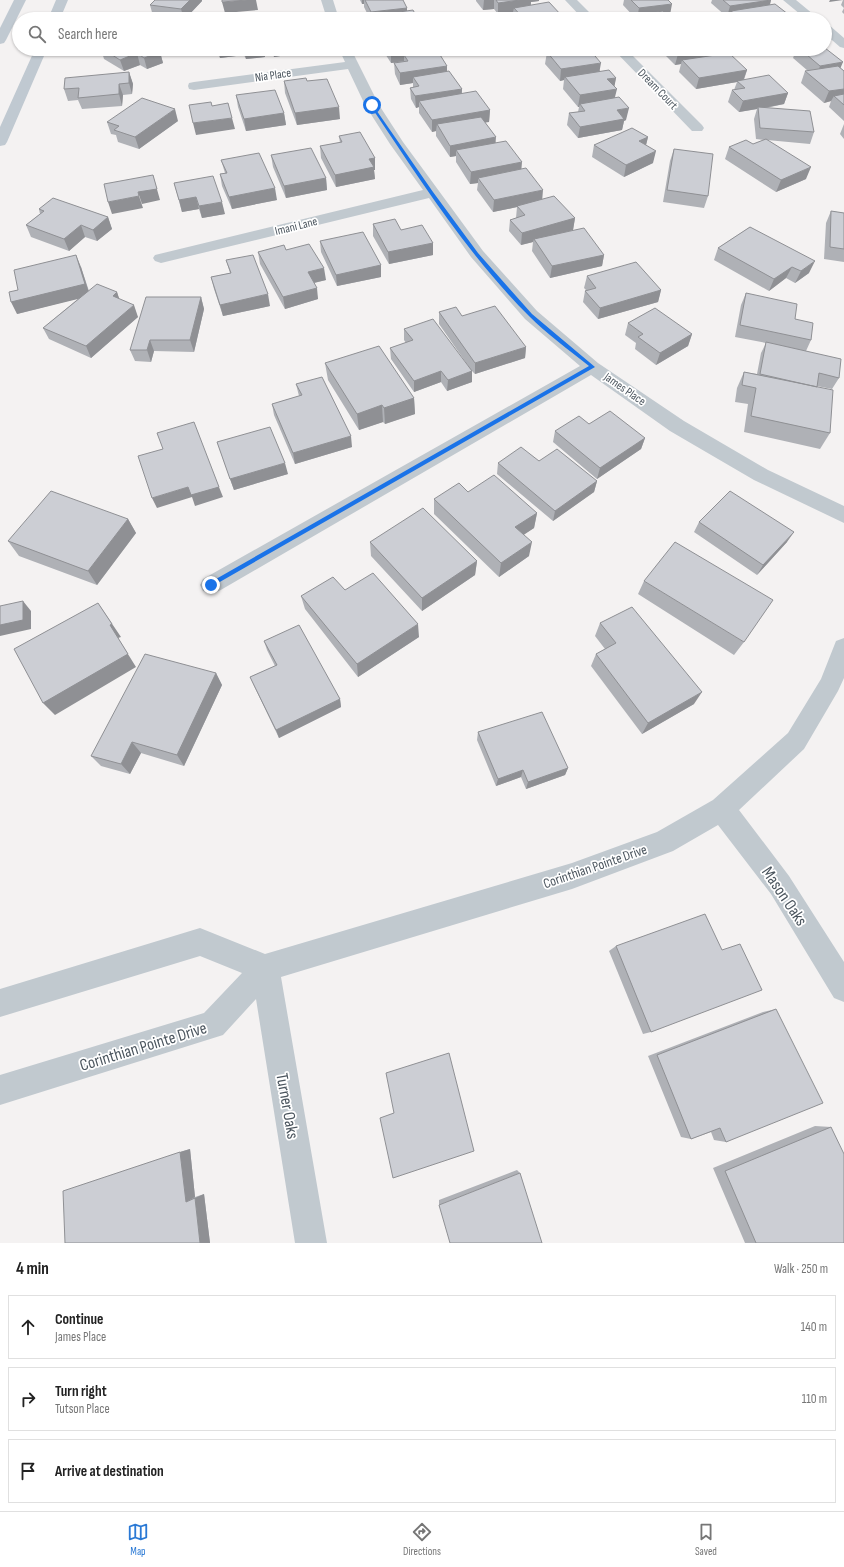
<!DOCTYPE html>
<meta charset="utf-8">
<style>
:root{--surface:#fff;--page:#f6f6f6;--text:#222;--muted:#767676;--line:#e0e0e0;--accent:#2a79d5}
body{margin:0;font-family:"Sofia Sans Condensed",sans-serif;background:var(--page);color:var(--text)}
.stop{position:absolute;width:12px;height:12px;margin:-9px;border:3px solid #1a73e8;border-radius:50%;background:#fff}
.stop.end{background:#1a73e8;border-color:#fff;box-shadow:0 1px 4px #0008}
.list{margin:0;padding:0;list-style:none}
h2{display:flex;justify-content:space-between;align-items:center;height:52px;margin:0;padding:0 16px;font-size:17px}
h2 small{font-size:13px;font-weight:400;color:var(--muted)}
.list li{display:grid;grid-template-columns:26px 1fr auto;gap:12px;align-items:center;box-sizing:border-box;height:64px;margin:0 8px 8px;padding:0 8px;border:1px solid var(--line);border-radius:0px}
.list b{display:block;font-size:15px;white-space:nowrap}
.list p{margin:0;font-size:13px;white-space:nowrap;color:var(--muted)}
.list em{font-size:13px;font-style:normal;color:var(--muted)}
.icon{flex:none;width:22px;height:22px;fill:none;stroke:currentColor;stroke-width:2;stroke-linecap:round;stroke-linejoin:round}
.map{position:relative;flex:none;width:844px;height:1243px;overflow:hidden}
.search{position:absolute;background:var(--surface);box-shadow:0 1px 3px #0004;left:12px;right:12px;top:12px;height:44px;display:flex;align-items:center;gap:10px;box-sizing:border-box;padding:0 14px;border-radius:22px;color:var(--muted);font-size:15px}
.sheet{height:268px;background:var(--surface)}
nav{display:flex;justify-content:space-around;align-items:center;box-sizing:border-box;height:56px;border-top:1px solid var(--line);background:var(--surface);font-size:11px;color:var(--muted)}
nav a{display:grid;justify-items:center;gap:2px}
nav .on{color:var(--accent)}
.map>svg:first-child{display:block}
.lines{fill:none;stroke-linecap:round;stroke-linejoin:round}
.minor{fill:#c1c9cf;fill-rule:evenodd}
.secondary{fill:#c0c9d1;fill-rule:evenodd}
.wall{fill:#afb1b6}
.shaded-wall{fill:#8f9094}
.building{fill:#ccced4;stroke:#8f9094}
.route{fill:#1a73e8}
.labels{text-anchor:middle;stroke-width:3.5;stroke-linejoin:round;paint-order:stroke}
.far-street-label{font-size:12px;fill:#4b555e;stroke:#fff}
.street-label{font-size:14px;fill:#4b555e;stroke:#fff}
.near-street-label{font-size:17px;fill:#4b555e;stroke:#fff}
</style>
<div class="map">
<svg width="844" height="1243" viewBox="0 0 844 1243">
<rect width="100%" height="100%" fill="#f4f2f2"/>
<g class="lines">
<!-- minor -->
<path class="minor" d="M321,0H333L339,19H327Z
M565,0H577L596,19H583Z
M783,0H796L819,19H806Z
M825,24L829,25L844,38V48L840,47L825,34Z
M339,49H351L379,105L403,142L483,251L537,311L598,363L684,421L768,470L844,506V523L754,480L670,431L591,375L219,591L211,594L203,591L200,585L203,579L580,366L525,319L471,257L429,198L161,263L155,261L153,258L155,255L423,190L390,144L365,105L348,69L194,90L189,89L188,86L189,83L194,82L345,62Z
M613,49H626L702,125L704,128L702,131H692Z
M844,638V678L838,691L804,749L739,810L789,876L844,962V1002L834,998L771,894L718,825L673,851L572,889L281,977L327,1243H295L256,999L223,1035L0,1105V1075L204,1013L242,973L200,956L0,1017V989L200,928L265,954L572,863L657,832L713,800L788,733L821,679L836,641Z"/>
<!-- secondary -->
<path class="secondary" d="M14,0H26L6,40L4,43L0,44V28Z
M56,0H68L60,19H48Z
M35,49H47L7,142L5,145L0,146V127Z"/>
</g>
<!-- wall -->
<path class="wall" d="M360,0H403L407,8V11L418,19H370L364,7V4H362Z
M476,0H539V1L531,2V5L562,16V19H513V12L498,14L494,9L483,10L476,1Z
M624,0H668L670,15L667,16L670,19H636L623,5Z
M712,0H771L770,5L792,19H729L730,17H727L711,3Z
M843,0H844V14L842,12L844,8L841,5Z
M202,1L185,19H174L153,16L150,5Z
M101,49H155L160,52L163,63L147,69L140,65L124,71L104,59Z
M217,49H264L265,57L246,59L244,55L220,58Z
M271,49H312V51L274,57Z
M382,49H424V51H422V52L447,66V71L462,89V94L490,110L489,122H485L496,143L521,169L542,199L575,218L573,230L564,233L604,255L602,266L550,278L532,251L533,242L521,245L509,231L510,220L516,218L517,207L493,212L477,190L478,183L470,184L456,162V156L450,157L436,136V131L432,132L419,113V107L416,108L411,99L410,88L413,87V83L400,85L395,74L394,63H391Z
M545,49H589L600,71L616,78L614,86L615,98L626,120L624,121L622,130L578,138L567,125L569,113L578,112L579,107H578L563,89L564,80L560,81L545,64L547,52Z
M659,49H712L710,56L747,70L744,80L788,93L784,104L766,108L814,132L810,144L767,140L806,179L776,192L725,159L729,147L753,144L764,140L756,139L754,119L757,109L739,112L728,102L732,90H734L737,82L696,89L679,72L681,64L675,65Z
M767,49H825L840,68L844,71V121L829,107L831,101L824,103L801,83L805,71H808L793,58L795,53L775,56Z
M129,72L133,84L132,94L123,95L122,106L82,109L78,100L68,101L64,89Z
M284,81H307L340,119L297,125L285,93Z
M236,95L284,113L286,125L246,131L238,107Z
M178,121L139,149L118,142L116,135L111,134L107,122Z
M844,124V139L840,134Z
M339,136L375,158V170H374L375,179L336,187L321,158L320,146L340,143Z
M648,137L646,145L653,163L624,177L592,157L594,145Z
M674,149L708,196L704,208L663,202L670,161Z
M271,155L326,178L327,190L286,198L273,167Z
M221,160L277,200L232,209L222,186L220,174L225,173Z
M174,183L225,214L202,218L199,209L182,212Z
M39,209L108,217L112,229L97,241L85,237L69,251L31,237L26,225L40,214Z
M831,211L844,213V262L824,259L826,223Z
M373,224L401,230L433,243V255L389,264L373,236Z
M750,227L809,273L795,283L786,278L769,291L714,260L718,248Z
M320,241L381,265V277L337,286L321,252Z
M286,250L326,280L314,283L318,299L285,309L260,264L258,252Z
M226,260L270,306L223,316L214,289L211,277L230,273Z
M81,267L89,291L117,292L119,299L138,317L91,358L49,339L43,328L79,298L17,314L18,290Z
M587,276L661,290L658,302L598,319L583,302L585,291L586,290L584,288Z
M746,293L795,319L811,340L806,351L839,378L832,389L817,386V387L830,433L820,449L744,432L748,404L735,402L737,388L744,372L757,374L761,353L766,343L735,337L741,305Z
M201,297L204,309L194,352L154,351L151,362L135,361L130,350Z
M439,312L462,316L526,347L525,358L475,374L472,371V382L447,391L441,382L414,392L391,359L390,348L406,343L404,340V329L469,367L439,324Z
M628,323L692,334L688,346L656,365L635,349L636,343L625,335Z
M325,363L414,398L415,414L385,424L383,422L359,430L328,380Z
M296,384L352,447L295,464L274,415L272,404L299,396Z
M555,431L645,438L641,449L597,479L553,442Z
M217,442L288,474L234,490Z
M539,461L597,481L594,492L553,521L497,474L498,463Z
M468,492L537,513L534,528L524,534L529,556L499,577L434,514V499Z
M128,519L136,533L97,585L19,556L8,541Z
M699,522L787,542L757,575L694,532Z
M370,542L477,561L475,575L422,611L371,556Z
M644,581L744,642L734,655L638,594Z
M345,590L419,637L358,677L305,609L301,596Z
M600,623L694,704L642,734L591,666L596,654L605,649L595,636Z
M264,641L340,699L341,707L279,738L254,686L250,677L275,666L267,650Z
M216,673L222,685L184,766L141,753L130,774L101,766L91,756Z
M478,732L568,768L565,775L526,789L521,777L496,786L477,740Z
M616,946L722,950L651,1032L643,1034L609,951Z
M776,1009L726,1142L714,1140L711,1132L691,1139L681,1137L648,1056L763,1012Z
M815,1126L831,1127L844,1243H745L713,1168Z
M190,1149L195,1197L204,1194L210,1243H65L180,1152Z
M517,1170L520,1173L439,1205V1200Z"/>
<!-- shaded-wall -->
<path class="shaded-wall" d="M190,0H202V1L185,19H184L181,9Z
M247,0H256L258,10L225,13L222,2Z
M362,0H364V4H362Z
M484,0H494V9L483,10Z
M520,0H539V1L531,2L530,10L514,8L513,12L498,14V3Z
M771,0L768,11H731L730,17H727L730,6Z
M830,0H843L829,2Z
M672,4L670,15L646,18L642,14L641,19H637L639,8Z
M407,8V19L378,15V19H372L371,12Z
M562,16V19H546Z
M170,49H176L177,51L171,52Z
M176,49H211L212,52L178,56Z
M218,49H243L244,55L220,58Z
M244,49H264L265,57L246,59Z
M273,49H312V51L274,57Z
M409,49H424V51H422V58L404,55V61L391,63V52Z
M549,49H567L548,53Z
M707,49H712L709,60H682L681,64L675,65L678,54Z
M777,49H796L795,53L775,56Z
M160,52L163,63L147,69L144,58Z
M137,53L140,65L124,71L120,60Z
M843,62L838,74L816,77L820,66Z
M601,63L599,74L565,77L564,80L560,81L561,69Z
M447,66V78L413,77V83L400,85V73Z
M747,70L743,81H737V82L696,89L699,78Z
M129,72L133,84L132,94L129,83Z
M616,78L614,89L607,79Z
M119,84L123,95L122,106L119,94Z
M462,89L461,100L419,101V107L416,108L415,96Z
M617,89L614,101L580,104L579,107H578L580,95Z
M844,89V99L834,96L831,101L824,103L829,91Z
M788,93L784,104L758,109V107L757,109L739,112L743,101Z
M339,107L340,119L297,125L295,113Z
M629,108L626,120L624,121L622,130L578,138L580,127L617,110Z
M175,109L178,121L139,149L135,137Z
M490,110L489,122L440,130L437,124L436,131L432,132V120Z
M284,113L286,125L246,131L244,119Z
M232,118L235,129L196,135L193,123Z
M496,137L495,149L456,150V156L450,157V146Z
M648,137L645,149L639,141Z
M656,151L653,163L624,177L626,165Z
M375,158V170H374L375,179L336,187L335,175L369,159Z
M522,162L521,174L478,178V183L470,184L471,172Z
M811,167L806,179L776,192L781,180Z
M153,175L160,200L142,204L138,192Z
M326,178L327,190L286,198L284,186Z
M275,188L277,200L232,209L229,197Z
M543,190L542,202L517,206V207L493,212L494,200Z
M139,196L143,208L112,214L108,202Z
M196,197L199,209L182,212L179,200Z
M222,202L225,214L202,218L199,206Z
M108,217L112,229L97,241L93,230Z
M575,218L573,230L535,241L534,239L533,242L521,245L522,233Z
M81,225L85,237L69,251L64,239Z
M433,243V255L389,264L388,252Z
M76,255L81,267L90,296L17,314L11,302Z
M604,255L602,266L550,278L552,266Z
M815,261L809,273L795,283L801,271Z
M381,265V277L337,286L336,275Z
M792,267L786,278L769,291L774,279Z
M324,268L326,280L309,284L308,272Z
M317,288L318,299L285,309L283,297Z
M661,290L658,302L598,319L600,308Z
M117,292L121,304L113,296Z
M268,294L270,306L223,316L220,305Z
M201,297L204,309L194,352L190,340Z
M134,305L138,317L91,358L86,346Z
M692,334L688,346L656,365L660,353Z
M150,340L154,351L151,362L147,350Z
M526,347L525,358L475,374V363Z
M441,371V382L414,392V381Z
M472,371V382L447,391L448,380Z
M414,398L415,414L385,424L384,408Z
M382,405L383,422L359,430L357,414Z
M351,436L352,447L295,464L293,453Z
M645,438L641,449L597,479L600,468Z
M285,463L288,474L234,490L230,479Z
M597,481L594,492L553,521L555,511Z
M188,487H219L223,497L195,506L192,497L157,508L152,498Z
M537,513L534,528L513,542L515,527Z
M128,519L136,533L97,585L88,571Z
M794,532L787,542L757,575L763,565Z
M532,542L529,556L499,577L501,563Z
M477,561L475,575L422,611V598Z
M23,601L31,611V629L0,636V625Z
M98,603L121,637L118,638L136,667L55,715L43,703L110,625Z
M418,624L419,637L358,677L357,664Z
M216,673L222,685L184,766L177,755Z
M702,692L694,704L642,734L648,723Z
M340,699L341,707L279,738L276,730Z
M132,742L141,753L130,774L121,764Z
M568,768L565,775L526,789L528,782Z
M523,770L521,777L496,786L498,779Z
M190,1149L195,1197L186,1202L180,1152Z
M204,1194L210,1243H200L195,1198Z"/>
<!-- building -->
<path class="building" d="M155,0H190L181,9L150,5Z
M222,0H247L222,2Z
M365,0H403L407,8L371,12Z
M496,0H520L498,3Z
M631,0H668L672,4L639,8Z
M723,0H771L730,6Z
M549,2L562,16L546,19H524L514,8Z
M775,4L793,18L788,19H732L739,17L731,11Z
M413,10L418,19H380L378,15Z
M663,11L670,19H647L642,14Z
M275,16L276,19H260Z
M825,48L843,62L820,66L800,49H825Z
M103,49H155L160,52L144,58L137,53L120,60Z
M389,49H409L391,52Z
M566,49H589L601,63L561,69L547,52Z
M673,49H707L678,54Z
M437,50L447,66L400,73L394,63L408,61L404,55Z
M729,53L747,70L699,78L682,60Z
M838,66L844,71V89L829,91L805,71Z
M609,70L616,78L607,79L617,89L580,95L565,77Z
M449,71L462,89L415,96L410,88L419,86L413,77Z
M129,72V83L119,84V94L78,98L79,88L64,89L65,78Z
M769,75L788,93L743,101L732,90L745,88L737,81Z
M306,78L307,81L327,79L339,107L295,113L284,81Z
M275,90L284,113L244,119L236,95Z
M476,91L490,110L432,120L419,101Z
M844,94V105L834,96Z
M619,97L629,108L617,110L624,119L580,127L569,113L585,111L580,104Z
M142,98L175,109L135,137L114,130L119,126L107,122Z
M211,102L212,106L228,103L232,118L193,123L189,105Z
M758,107L810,111L814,132L760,128Z
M481,117L496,137L450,146L437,124Z
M632,128L648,137L639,141L656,151L626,165L594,145Z
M360,132L375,158L369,159L374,167L335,175L320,146L342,142L339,136Z
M766,139L811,167L781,180L729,147L746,140L753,144Z
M506,141L522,162L471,172L456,150Z
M311,148L326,178L284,186L271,155Z
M674,149L713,154L708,196L667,190Z
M259,153L275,188L229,197L220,174L227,173L221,160Z
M526,168L543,190L494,200L478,178Z
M153,175L157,189L138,192L139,196L108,202L104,184Z
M213,176L222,202L199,206L196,197L179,200L174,183Z
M554,196L575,218L522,233L510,220L525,215L517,206Z
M53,198L108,217L93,230L81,225L64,239L26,225L44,211L39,209Z
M831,211L844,213V249L830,247Z
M395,219L401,230L422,225L433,243L388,252L373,224Z
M750,227L815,261L801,271L792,267L774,279L718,248Z
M584,228L604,255L552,266L534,239Z
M363,232L381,265L336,275L320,241Z
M309,244L324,268L308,272L317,288L283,297L258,252L284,245L286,250Z
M76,255L85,284L11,302L9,292L18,290L14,270Z
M253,255L268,294L220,305L211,277L231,273L226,260Z
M636,262L661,290L600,308L585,291L596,288L587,276Z
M97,284L117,292L113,296L134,305L86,346L43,328Z
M746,293L797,304L795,319L813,323L811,340L740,325Z
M146,297H201L190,340H150L147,350H130Z
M495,306L526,347L475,363L439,312L456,307L462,316Z
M655,308L692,334L660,353L638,337L643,334L628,323Z
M433,319L472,371L448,380L441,371L414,381L390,348L413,340L404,329Z
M766,342L841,359L839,378L819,373L817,387L760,374Z
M379,346L414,398L384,408L382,405L357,414L325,363Z
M744,372L833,390L830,433L751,416L756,388L742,385Z
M322,377L351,436L293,453L272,404L302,395L296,384Z
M610,411L645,438L600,468L555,431L579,416L589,424Z
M194,422L219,487L191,495L188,487L152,498L138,456L163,449L157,433Z
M270,427L285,463L230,479L217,442Z
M521,447L539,461L557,449L597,481L555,511L498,463Z
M494,475L537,513L515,527L532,542L501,563L434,499L459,483L468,492Z
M51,491L128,519L88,571L8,541Z
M730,491L794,532L763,565L699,522Z
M423,508L477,561L422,598L370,542Z
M675,542L773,600L744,642L644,581Z
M373,573L418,624L357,664L301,596L333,577L345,590Z
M23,601V620L0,625V606Z
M98,603L112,624L110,625L128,654L43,703L14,649Z
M632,607L702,692L648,723L596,654L616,643L600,623Z
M299,625L340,699L276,730L250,677L277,665L264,641Z
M145,654L216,673L177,755L132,742L121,764L91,756Z
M542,712L568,768L528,782L523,770L498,779L478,732Z
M705,914L722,950L740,944L762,990L651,1032L616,946Z
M776,1009L823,1103L726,1142L720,1128L691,1139L657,1055Z
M449,1053L474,1151L393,1178L380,1118L394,1113L386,1073Z
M831,1127L844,1154V1243H756L725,1171Z
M180,1152L186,1202L195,1198L200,1243H65L63,1191Z
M520,1173L542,1243H450L439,1205Z"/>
<!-- route -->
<path class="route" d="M372,104L433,192L478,253L532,314L595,367L211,587L208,585L209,583L589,366C569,350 547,334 529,316C466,253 419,178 370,105Z"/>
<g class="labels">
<!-- far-street labels -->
<g class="far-street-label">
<text transform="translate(273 75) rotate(-8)" y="4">Nia Place</text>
<text transform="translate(658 89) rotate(46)" y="4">Dream Court</text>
<text transform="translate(296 226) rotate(-14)" y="4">Imani Lane</text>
<text transform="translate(625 389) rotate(35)" y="4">James Place</text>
</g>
<!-- street labels -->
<g class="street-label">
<text transform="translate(595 866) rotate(-19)" y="5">Corinthian Pointe Drive</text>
</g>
<!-- near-street labels -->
<g class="near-street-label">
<text transform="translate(785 896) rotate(56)" y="6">Mason Oaks</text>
<text transform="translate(143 1046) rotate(-17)" y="6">Corinthian Pointe Drive</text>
<text transform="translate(288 1106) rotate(80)" y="6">Turner Oaks</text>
</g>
</g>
</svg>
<div class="stop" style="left:372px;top:105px"></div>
<div class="stop end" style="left:211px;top:585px"></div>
<div class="search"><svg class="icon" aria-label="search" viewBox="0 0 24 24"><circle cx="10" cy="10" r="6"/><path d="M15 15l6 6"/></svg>Search here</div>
</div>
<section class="sheet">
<h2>4 min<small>Walk · 250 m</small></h2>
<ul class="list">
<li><svg class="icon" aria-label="ahead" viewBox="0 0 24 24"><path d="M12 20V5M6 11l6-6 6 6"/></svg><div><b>Continue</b><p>James Place</p></div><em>140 m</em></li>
<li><svg class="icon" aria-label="right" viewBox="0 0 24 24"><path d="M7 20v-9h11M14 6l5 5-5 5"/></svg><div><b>Turn right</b><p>Tutson Place</p></div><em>110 m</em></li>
<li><svg class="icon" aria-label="arrive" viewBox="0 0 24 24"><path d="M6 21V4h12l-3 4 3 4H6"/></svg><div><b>Arrive at destination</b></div></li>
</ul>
</section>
<nav>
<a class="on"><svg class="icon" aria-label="map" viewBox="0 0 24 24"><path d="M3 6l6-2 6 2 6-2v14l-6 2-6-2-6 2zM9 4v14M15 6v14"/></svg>Map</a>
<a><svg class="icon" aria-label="directions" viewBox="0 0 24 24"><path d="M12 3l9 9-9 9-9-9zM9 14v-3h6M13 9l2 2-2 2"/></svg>Directions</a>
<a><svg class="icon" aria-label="saved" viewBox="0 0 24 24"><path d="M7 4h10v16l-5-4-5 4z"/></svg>Saved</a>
</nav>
